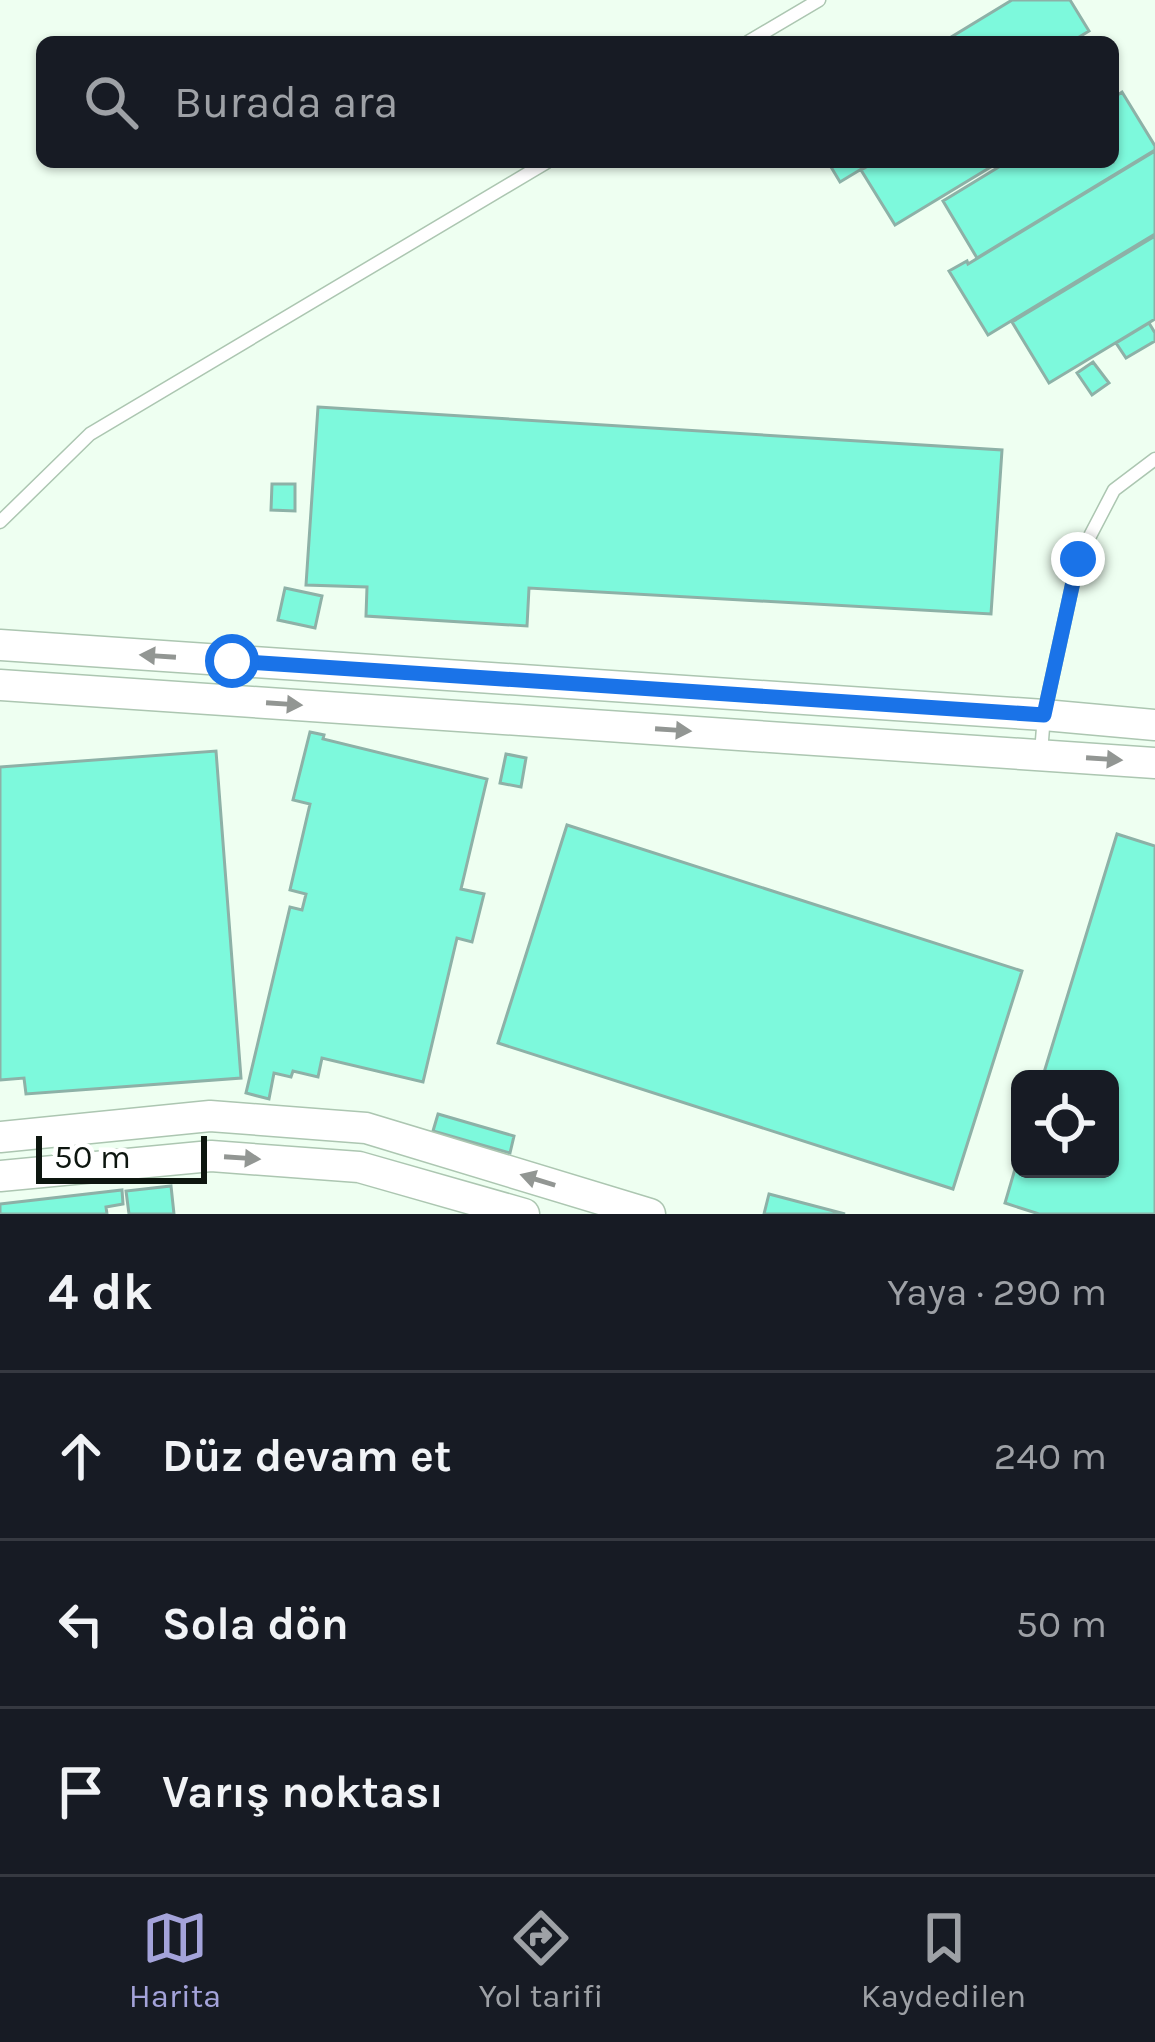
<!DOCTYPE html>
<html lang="tr">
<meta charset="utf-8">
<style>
:root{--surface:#171b24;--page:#242831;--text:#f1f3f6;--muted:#9ea1a6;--line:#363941;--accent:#a4a3da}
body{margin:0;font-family:Karla,sans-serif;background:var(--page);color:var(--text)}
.controls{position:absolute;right:36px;bottom:36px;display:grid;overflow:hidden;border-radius:18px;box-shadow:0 3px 9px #0004}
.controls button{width:108px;height:108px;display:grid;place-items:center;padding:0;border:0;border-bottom:3px solid var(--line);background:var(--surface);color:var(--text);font:60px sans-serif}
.scale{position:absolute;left:36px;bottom:30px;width:171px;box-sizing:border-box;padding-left:12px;border:6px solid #0d160f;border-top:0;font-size:33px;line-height:42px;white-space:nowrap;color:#0d160f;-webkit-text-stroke:9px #fff;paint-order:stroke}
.stop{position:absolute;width:36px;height:36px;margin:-27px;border:9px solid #1a73e8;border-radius:50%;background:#fff}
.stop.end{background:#1a73e8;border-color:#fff;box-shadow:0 3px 12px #0008}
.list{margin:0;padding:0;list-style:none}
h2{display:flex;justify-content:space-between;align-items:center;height:156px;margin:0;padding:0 48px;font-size:51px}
h2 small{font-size:39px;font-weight:400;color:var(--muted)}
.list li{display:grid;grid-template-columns:78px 1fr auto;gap:36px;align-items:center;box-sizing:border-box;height:168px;padding:0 48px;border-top:3px solid var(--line)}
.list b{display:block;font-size:45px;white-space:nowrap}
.list em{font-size:39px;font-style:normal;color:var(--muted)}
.icon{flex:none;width:66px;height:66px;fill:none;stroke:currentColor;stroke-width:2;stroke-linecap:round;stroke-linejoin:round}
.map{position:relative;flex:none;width:1155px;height:1214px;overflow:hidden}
.search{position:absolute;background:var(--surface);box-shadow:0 3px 9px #0004;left:36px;right:36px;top:36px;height:132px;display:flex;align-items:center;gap:30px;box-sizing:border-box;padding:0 42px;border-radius:18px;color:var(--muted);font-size:45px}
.sheet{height:660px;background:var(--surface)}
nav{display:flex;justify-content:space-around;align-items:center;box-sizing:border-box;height:168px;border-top:3px solid var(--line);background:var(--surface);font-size:33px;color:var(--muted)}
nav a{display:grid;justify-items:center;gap:6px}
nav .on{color:var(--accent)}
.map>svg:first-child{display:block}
.building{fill:#7df9dc;stroke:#8db1a7;stroke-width:3}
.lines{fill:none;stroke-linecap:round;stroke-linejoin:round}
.service-casing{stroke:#acc6b1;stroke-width:15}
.tertiary-casing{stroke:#acc6b1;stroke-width:33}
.service{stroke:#fff;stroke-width:12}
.tertiary{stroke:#fff;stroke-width:30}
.oneway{fill:#929693}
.route{stroke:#1a73e8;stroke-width:15}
</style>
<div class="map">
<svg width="1155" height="1214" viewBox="0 0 1155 1214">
<rect width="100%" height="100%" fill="#eefff1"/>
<!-- building -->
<path class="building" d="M1012,0H1070L1089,31L1071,42H943Z
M1122,92L1155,146V150L977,258L943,201L1007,162H1113V98Z
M1155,151V234L988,335L949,271L967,261L968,264Z
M828,162H873L840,182Z
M875,162H999L895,225L861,170Z
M1155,236V319L1049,383L1012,322Z
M1149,323L1155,333V341L1126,358L1116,343Z
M1093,362L1109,383L1092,395L1077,373Z
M318,407L1002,450L991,614L529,588L527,626L366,616L367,587L306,585Z
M272,484H295V511L271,510Z
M285,588L322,596L315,628L278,620Z
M310,732L324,735L323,739L487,779L461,889L484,894L472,942L457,938L423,1082L322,1058L318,1077L293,1071L291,1077L274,1073L269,1099L246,1093L290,907L302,910L306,894L290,890L310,804L293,800Z
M216,751L241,1078L26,1094L24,1078L0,1080V767Z
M506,754L526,758L521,787L500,783Z
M567,825L1022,971L953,1189L498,1043Z
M1117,834L1155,846V1214H1039L1005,1203L1020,1152V1169H1110V1079H1042Z
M438,1114L514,1136L510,1153L433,1131Z
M171,1186L174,1214H129L126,1191Z
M122,1190L123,1204L106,1207L107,1214H0V1204Z
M769,1194L845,1214H764Z"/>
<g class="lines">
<!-- service casing -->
<g class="service-casing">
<path id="service" d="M748,42L819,0
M0,522L90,434L547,162
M1041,753L1044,715L1078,559L1114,490L1155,459"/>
</g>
<!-- tertiary casing -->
<g class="tertiary-casing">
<path id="tertiary" d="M0,645L1044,715L1155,725
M0,685L1155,763
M0,1137L210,1116L366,1128L650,1214
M0,1176L211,1156L359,1167L524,1214"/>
</g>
<!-- service -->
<use href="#service" class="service"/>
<!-- tertiary -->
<use href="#tertiary" class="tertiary"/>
</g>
<!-- one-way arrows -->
<defs><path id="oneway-solid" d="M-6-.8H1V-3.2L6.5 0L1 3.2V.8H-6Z" transform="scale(3)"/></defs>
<g class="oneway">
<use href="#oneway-solid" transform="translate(158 656) rotate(-176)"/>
<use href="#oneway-solid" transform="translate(284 704) rotate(4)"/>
<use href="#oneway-solid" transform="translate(673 730) rotate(4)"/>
<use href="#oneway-solid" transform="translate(1104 759) rotate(4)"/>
<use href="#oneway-solid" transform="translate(242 1158) rotate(4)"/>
<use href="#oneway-solid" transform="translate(538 1180) rotate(-163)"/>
</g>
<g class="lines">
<!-- route -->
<path class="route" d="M232,661L1044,715L1078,559"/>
</g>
</svg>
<div class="controls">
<button><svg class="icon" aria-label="locate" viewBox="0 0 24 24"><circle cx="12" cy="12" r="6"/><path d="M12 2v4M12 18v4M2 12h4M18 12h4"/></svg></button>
</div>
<div class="scale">50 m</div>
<div class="stop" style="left:232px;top:661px"></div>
<div class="stop end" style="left:1078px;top:559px"></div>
<div class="search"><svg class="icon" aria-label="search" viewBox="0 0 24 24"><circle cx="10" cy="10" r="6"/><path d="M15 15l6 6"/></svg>Burada ara</div>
</div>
<section class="sheet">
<h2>4 dk<small>Yaya · 290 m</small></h2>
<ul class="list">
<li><svg class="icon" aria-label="ahead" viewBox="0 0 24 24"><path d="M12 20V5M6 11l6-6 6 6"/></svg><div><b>Düz devam et</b></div><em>240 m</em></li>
<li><svg class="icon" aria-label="left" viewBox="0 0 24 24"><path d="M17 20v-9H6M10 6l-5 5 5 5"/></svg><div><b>Sola dön</b></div><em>50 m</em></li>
<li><svg class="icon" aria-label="arrive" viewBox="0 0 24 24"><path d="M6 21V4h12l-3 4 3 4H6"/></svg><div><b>Varış noktası</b></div></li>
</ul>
</section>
<nav>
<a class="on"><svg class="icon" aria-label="map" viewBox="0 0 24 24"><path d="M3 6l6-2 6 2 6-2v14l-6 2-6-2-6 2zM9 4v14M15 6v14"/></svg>Harita</a>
<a><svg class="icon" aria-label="directions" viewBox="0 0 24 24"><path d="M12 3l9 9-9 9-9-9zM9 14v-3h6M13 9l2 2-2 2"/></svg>Yol tarifi</a>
<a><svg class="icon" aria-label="saved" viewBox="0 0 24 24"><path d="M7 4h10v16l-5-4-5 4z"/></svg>Kaydedilen</a>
</nav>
